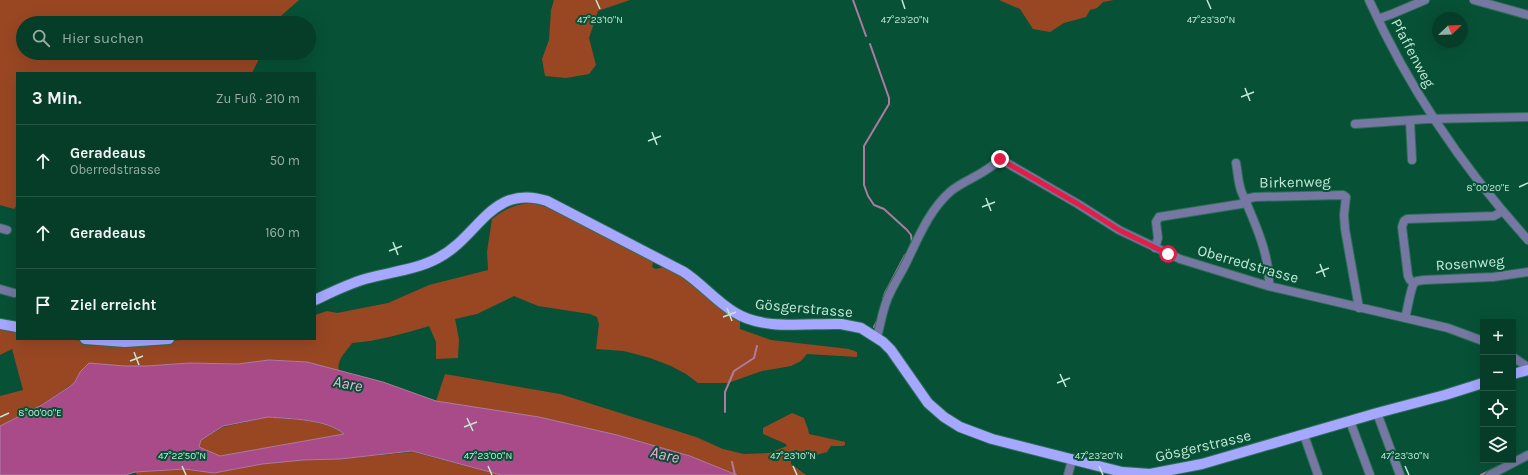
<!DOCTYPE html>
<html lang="de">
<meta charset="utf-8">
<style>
:root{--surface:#053d29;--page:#134835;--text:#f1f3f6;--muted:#97aea8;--line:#265646}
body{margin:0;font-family:Karla,sans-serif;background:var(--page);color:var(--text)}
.controls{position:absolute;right:12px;bottom:12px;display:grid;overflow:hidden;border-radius:0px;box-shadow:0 4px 16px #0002}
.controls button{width:36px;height:36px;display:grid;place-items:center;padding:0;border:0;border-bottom:1px solid var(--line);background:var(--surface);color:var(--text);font:20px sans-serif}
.compass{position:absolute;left:1432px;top:12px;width:36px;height:36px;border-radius:50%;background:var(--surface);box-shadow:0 4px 16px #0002;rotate:67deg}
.stop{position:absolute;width:12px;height:12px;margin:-9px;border:3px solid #e11d48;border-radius:50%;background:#fff}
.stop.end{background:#e11d48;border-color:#fff;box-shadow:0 1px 4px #0008}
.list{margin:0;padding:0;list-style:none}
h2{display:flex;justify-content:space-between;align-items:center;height:52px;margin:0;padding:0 16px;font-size:17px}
h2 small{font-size:13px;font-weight:400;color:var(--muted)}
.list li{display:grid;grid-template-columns:26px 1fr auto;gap:12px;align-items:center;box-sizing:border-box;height:72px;padding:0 16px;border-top:1px solid var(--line)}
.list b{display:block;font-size:15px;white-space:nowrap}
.list p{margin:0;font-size:13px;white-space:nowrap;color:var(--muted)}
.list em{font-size:13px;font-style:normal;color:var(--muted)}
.icon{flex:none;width:22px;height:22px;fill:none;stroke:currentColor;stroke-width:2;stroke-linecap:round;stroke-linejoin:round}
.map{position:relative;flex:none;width:1528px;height:475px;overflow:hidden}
.search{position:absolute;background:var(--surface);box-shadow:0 4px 16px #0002;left:16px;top:16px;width:300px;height:44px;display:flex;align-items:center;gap:10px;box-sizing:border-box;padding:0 14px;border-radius:22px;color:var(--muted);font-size:15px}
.panel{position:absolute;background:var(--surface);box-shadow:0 4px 16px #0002;left:16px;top:72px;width:300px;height:268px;border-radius:0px}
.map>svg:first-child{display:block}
.green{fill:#994723}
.water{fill:#a94a89;stroke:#b07aa0;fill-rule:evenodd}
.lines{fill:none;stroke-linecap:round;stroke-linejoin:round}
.stream{stroke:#b07aa0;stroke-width:2}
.minor-casing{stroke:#2c6f56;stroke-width:10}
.major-casing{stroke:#2c6f56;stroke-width:12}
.minor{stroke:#7677a2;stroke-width:8}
.major{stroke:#a6a7fe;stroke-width:10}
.route{stroke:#e11d48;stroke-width:5}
.ticks{fill:none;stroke:#c1e9d4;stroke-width:1.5}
.labels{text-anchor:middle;stroke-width:4;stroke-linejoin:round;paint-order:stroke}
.street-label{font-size:15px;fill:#c1e9d4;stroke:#075137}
.water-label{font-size:16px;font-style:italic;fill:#fbafdd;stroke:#075137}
.ticks-label{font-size:10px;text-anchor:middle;fill:#c1e9d4;stroke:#075137;stroke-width:4;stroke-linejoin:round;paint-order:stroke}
</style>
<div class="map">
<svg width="1528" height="475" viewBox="0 0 1528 475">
<rect width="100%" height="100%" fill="#075137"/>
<!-- green -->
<path class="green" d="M0,0H299L282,15L278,23H23V53H262L252,73H17V205L14,209L0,205Z
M554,0H630L598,11L589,38L596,65L589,74L566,78L545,76L542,59L549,40L551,10Z
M999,0H1114L1103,2L1097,8L1090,10L1086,17L1064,23L1050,32L1033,29L1020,9Z
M533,203L547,207L563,214L594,231L609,236L654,259L652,267L656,269L667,266L675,270L740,320V329L771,340L849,349L857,352V357L807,354L801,361L791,366L762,371L728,383H698L686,374L671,366L650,358L624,351L596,349L599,324L597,317L590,314L538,306L514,296L477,314L455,319L459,339L458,358L436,359V342L429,326C403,334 378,341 352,343C346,352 336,360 339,371L307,362L269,360L238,364L189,363L147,366H107L97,363L80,372L75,382L42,405L0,426V396L23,390L12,349L0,355V327L17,330V339H67L92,342L142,343L193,339H315V315L327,311L337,313L388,303L429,285L488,270L487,252L492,219C507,208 515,204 533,203Z
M445,374L560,394L696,437L723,449L744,454L769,453L787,446L786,444L763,434V428L792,413L804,418L808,429L809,434L845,442V445L842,446H831L827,452L816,455L794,457L791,460V464L806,475H737L690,456L617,435L436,401Z
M268,417C293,420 324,419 344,434L220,456L199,448L201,440L223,427Z
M413,452L500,475H137L135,472L185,469L214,473L262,464L303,460L340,459Z"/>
<!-- water -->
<path class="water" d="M269,360L307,362L383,382L436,401L539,417L617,435L690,456L737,475H501L412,451L340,459L303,460L262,464L214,473L185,469L135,472L126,475H0V426L42,405L69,387L75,382L80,372L89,363L124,366H147L189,363L238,364ZM268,417C291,419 327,419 344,434L220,456L199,447L201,440L223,426Z"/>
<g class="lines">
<!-- stream -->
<path class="stream" d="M853,0L866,36
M870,44L889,98V104L864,146V185L868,196L874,205L884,209L907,230L911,235L912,242
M883,299L885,293L905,255
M874,327L877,321
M725,412V392L734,371L754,358L757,346
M732,462L735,475
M1481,475L1499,466"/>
<!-- minor casing -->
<g class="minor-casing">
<path id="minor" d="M1369,0C1409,89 1463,168 1528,240
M1474,0L1528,15
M1378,19L1392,14L1425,0
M1410,121L1412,160
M1355,124L1427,119L1528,117
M1236,163C1238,173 1238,184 1242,193C1254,221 1270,254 1269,286
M1245,199L1255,197L1343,195L1346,197L1344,215L1345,229L1359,308
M0,228L7,230
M1155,248L1158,238L1156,222L1159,217L1247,203
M1414,283L1410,280L1408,276L1402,227L1404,221L1407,219L1494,216L1503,211
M1414,283L1417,281L1424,280L1493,277L1528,272
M0,289L14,293
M1405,318C1408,308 1410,290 1414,283
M877,337C881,323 883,306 890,293C895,282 902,272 907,261C919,236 930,209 951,191C966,179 986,174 1000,159L1078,204L1119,230L1180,259L1268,286L1448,328L1483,341
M1513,357L1526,366L1528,370
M1377,413L1400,475
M1350,421L1370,475
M1304,435L1318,475
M1068,475L1072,460
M1490,475L1528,455"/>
</g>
<!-- major casing -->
<g class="major-casing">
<path id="major" d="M315,300C332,292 348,284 365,279C389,272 416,270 438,258C479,237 491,183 547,201L684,272C702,284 716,301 734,312C763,331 808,323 841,324L861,328L883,342L891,350L928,403L944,417L960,427L992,439L1122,472L1150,474L1202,464L1377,413L1445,395L1483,383
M0,324L17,327
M85,339L125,342L169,339
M1513,374L1528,370"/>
</g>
<!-- minor -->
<use href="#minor" class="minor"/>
<!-- major -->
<use href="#major" class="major"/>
</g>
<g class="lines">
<!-- route -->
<path class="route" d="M1000,159L1078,204L1119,230L1168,254"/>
</g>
<!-- ticks -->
<path class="ticks" d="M596,0L600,9M902,0L905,9M1207,0L1211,9M1245,88L1250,101M1241,97L1254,92M652,132L657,145M648,141L661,136M1519,187L1528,183M986,198L991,211M982,207L995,202M393,242L398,255M389,251L402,246M1320,264L1325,277M1316,273L1329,268M727,308L732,321M723,317L736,312M134,352L139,365M130,361L143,356M1060,374L1066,387M1057,383L1070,378M0,417L9,413M467,418L473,431M464,427L477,422M182,466L186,475M488,466L492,475M793,466L797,475M1099,466L1103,475M1405,466L1409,475"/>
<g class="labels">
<!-- street labels -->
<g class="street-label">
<text transform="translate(1413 53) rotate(62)" y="5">Pfaffenweg</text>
<text transform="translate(1295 182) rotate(-1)" y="5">Birkenweg</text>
<text transform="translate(1470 263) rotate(-4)" y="5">Rosenweg</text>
<text transform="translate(1248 264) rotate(16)" y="5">Oberredstrasse</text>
<text transform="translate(804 308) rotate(5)" y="5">Gösgerstrasse</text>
<text transform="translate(1203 446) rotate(-13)" y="5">Gösgerstrasse</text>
</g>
<!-- water labels -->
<g class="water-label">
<text transform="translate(348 383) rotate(11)" y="6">Aare</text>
<text transform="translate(665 454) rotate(13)" y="6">Aare</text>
</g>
</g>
<g class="ticks-label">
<text x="1211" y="23">47°23'30"N</text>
<text x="600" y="23">47°23'10"N</text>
<text x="905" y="23">47°23'20"N</text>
<text x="1488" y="191">8°00'20"E</text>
<text x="40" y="416">8°00'00"E</text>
<text x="182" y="459">47°22'50"N</text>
<text x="488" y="459">47°23'00"N</text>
<text x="793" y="459">47°23'10"N</text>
<text x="1099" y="459">47°23'20"N</text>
<text x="1405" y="459">47°23'30"N</text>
</g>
</svg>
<div class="controls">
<button>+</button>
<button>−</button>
<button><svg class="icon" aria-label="locate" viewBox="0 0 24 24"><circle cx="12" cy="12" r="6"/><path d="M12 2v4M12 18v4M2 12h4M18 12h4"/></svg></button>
<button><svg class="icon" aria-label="layers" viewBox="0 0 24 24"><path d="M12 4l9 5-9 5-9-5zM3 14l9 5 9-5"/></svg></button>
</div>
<svg class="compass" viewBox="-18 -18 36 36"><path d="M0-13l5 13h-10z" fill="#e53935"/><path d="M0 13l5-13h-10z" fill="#97aea8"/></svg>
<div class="stop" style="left:1168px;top:254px"></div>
<div class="stop end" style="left:1000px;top:159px"></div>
<div class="search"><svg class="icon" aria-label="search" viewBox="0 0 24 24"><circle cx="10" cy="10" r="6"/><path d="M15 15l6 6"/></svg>Hier suchen</div>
<section class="panel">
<h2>3 Min.<small>Zu Fuß · 210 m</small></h2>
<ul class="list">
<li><svg class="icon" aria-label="ahead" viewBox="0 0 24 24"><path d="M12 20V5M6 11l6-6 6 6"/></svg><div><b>Geradeaus</b><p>Oberredstrasse</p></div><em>50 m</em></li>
<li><svg class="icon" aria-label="ahead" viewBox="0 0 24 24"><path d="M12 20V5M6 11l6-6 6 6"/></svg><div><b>Geradeaus</b></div><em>160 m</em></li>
<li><svg class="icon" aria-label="arrive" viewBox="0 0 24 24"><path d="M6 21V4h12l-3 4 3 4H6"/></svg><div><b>Ziel erreicht</b></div></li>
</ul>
</section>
</div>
